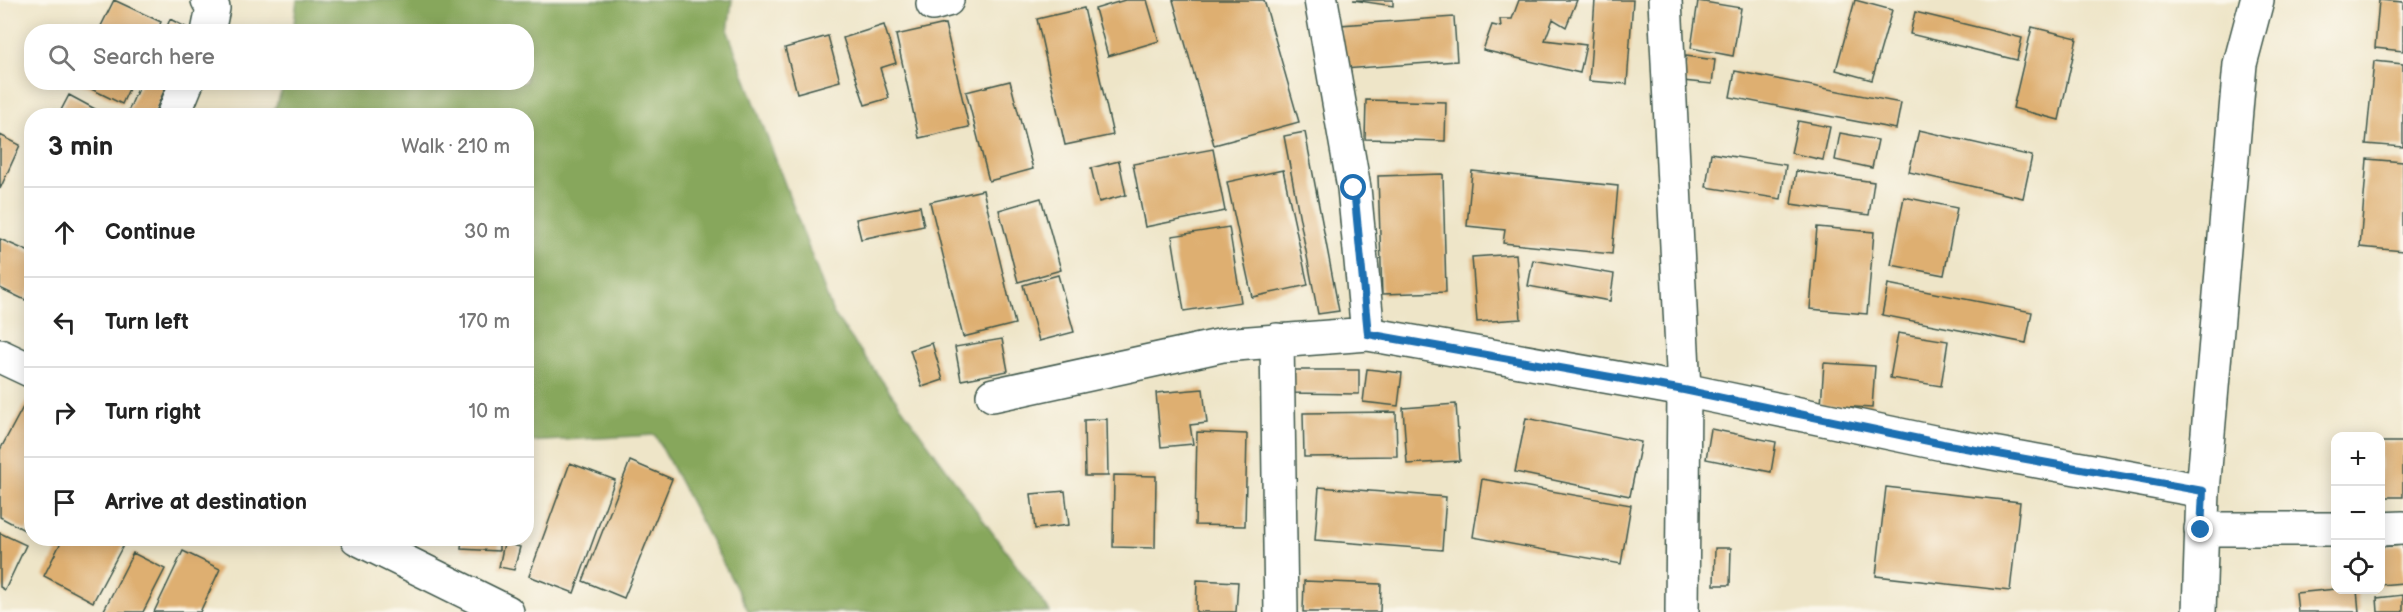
<!DOCTYPE html>
<meta charset="utf-8">
<style>
:root{--surface:#fff;--page:#f6f6f6;--text:#222;--muted:#767676;--line:#e0e0e0}
body{margin:0;font-family:"Balsamiq Sans",sans-serif;background:var(--page);color:var(--text)}
.controls{position:absolute;right:18px;bottom:18px;display:grid;overflow:hidden;border-radius:12px;box-shadow:0 3px 15px #0003}
.controls button{width:54px;height:54px;display:grid;place-items:center;padding:0;border:0;border-bottom:2px solid var(--line);background:var(--surface);color:var(--text);font:30px sans-serif}
.stop{position:absolute;width:18px;height:18px;margin:-14px;border:4px solid #1f6fb2;border-radius:50%;background:#fff}
.stop.end{background:#1f6fb2;border-color:#fff;box-shadow:0 2px 6px #0008}
.list{margin:0;padding:0;list-style:none}
h2{display:flex;justify-content:space-between;align-items:center;height:78px;margin:0;padding:0 24px;font-size:26px}
h2 small{font-size:20px;font-weight:400;color:var(--muted)}
.list li{display:grid;grid-template-columns:39px 1fr auto;gap:18px;align-items:center;box-sizing:border-box;height:90px;padding:0 24px;border-top:2px solid var(--line)}
.list b{display:block;font-size:22px;white-space:nowrap}
.list em{font-size:20px;font-style:normal;color:var(--muted)}
.icon{flex:none;width:33px;height:33px;fill:none;stroke:currentColor;stroke-width:2;stroke-linecap:round;stroke-linejoin:round}
.map{position:relative;flex:none;width:2403px;height:612px;overflow:hidden}
.search{position:absolute;background:var(--surface);box-shadow:0 3px 15px #0003;left:24px;top:24px;width:510px;height:66px;display:flex;align-items:center;gap:15px;box-sizing:border-box;padding:0 21px;border-radius:24px;color:var(--muted);font-size:22px}
.panel{position:absolute;background:var(--surface);box-shadow:0 3px 15px #0003;left:24px;top:108px;width:510px;height:438px;border-radius:24px}
.map>svg:first-child{display:block}
.forest{fill:#87a75b;stroke:#537248;stroke-width:1.5}
.building{fill:#deaf71}
.lines{fill:none;stroke-linecap:round;stroke-linejoin:round}
.minor-casing{stroke:#3e564a;stroke-width:36}
.tertiary-casing{stroke:#3e564a;stroke-width:36}
.minor{stroke:#fff;stroke-width:33}
.tertiary{stroke:#fff;stroke-width:33}
.route{stroke:#1f6fb2;stroke-width:8}
</style>
<div class="map">
<svg width="2403" height="612" viewBox="0 0 2403 612">
<rect width="100%" height="100%" fill="#fbf7ec"/>
<filter id="ink" filterUnits="userSpaceOnUse"><feTurbulence type="fractalNoise" baseFrequency=".0167" numOctaves="2"/><feDisplacementMap in="SourceGraphic" scale="12" xChannelSelector="R" yChannelSelector="G"/><feConvolveMatrix kernelMatrix="1 2 1 2 8 2 1 2 1" color-interpolation-filters="sRGB"/></filter>
<filter id="wash" filterUnits="userSpaceOnUse"><feTurbulence type="fractalNoise" baseFrequency=".008" numOctaves="4" result="noise"/><feDisplacementMap in="SourceGraphic" scale="24" xChannelSelector="R" yChannelSelector="G"/><feGaussianBlur stdDeviation="1.35" result="paint"/><feColorMatrix in="noise" values="0 0 0 0 0 0 0 0 0 0 0 0 0 0 0 0 0 1.4 0 .05"/><feComposite in="paint" operator="in"/></filter>
<g filter="url(#wash)">
<rect width="100%" height="100%" fill="#eee5c8"/>
<!-- forest -->
<path class="forest" d="M297,0H732L728,32L833,313L1050,612H749L655,435L527,442L526,116L272,115L285,83L526,82V32L293,31Z"/>
<g id="blocks">
<!-- building -->
<path class="building" d="M114,0L161,22L157,32H98Z
M1125,0H1147L1159,41L1108,56L1095,9Z
M1173,0H1264L1299,122L1214,145Z
M1353,0H1393V6Z
M1519,0H1577L1566,27L1553,19L1545,40L1586,45L1580,73L1483,50L1492,25L1501,27L1500,19H1512Z
M1595,0H1633L1627,84L1589,81Z
M1855,0L1892,10L1872,80L1836,70Z
M2379,0L2403,2V51L2375,48Z
M1698,1L1741,8L1733,56L1691,48Z
M1084,8L1113,135L1065,145L1037,19Z
M1915,12L2022,38L2017,60L1910,34Z
M1454,17L1457,61L1343,69L1340,25Z
M170,19L195,32H165Z
M945,24L969,127L919,138L896,35Z
M884,25L896,63L880,68L889,98L865,105L843,38Z
M2032,27L2077,38L2059,120L2013,108Z
M828,36L840,81L797,93L785,48Z
M1686,56L1715,60L1712,84L1683,81Z
M2374,61L2403,64V147L2366,144Z
M1735,71L1901,103L1896,129L1730,97Z
M1010,81L1033,169L989,181L966,92Z
M77,82H132L122,104Z
M141,82H168L153,116H126Z
M69,95L108,116H58Z
M1366,100L1446,102L1445,141L1365,139Z
M1798,121L1830,127L1823,160L1791,153Z
M1919,130L2032,156L2023,198L1909,172Z
M1305,132L1339,311L1318,314L1284,136Z
M1840,133L1878,140L1872,168L1835,160Z
M0,135L20,145L0,189Z
M1213,149L1225,211L1145,227L1133,164Z
M1711,153L1786,165L1781,199L1706,187Z
M2367,159L2403,162V251L2360,247Z
M1119,161L1126,195L1099,202L1091,168Z
M1283,170L1308,285L1252,297L1227,182Z
M1472,171L1618,186L1612,254L1503,243L1505,230L1467,226Z
M1796,171L1874,182L1869,215L1791,204Z
M1443,174L1446,292L1382,294L1378,176Z
M983,190L1015,324L963,337L930,202Z
M1904,197L1957,208L1944,275L1891,265Z
M1041,198L1061,270L1018,282L999,210Z
M920,206L924,226L861,239L856,219Z
M1229,227L1241,302L1184,311L1172,236Z
M1817,227L1874,232L1867,314L1810,309Z
M0,239L32,253V286L25,300L0,288Z
M1516,254L1521,319L1477,322L1472,257Z
M1533,260L1614,274L1610,301L1528,286Z
M1058,275L1074,332L1039,341L1023,285Z
M1888,284L2032,312L2026,343L1882,315Z
M1898,333L1948,341L1941,386L1890,378Z
M1002,339L1008,371L961,380L955,347Z
M932,343L943,380L922,387L910,350Z
M1824,363L1875,366L1872,408L1821,405Z
M1367,369L1402,373L1398,406L1363,402Z
M1289,370H1359V394L1289,393Z
M1203,389L1207,423L1190,425L1193,444L1161,447L1156,393Z
M29,396L32,398V521L26,531L0,517V450Z
M1456,404L1460,461L1407,464L1403,408Z
M1396,412L1397,456L1304,457L1303,413Z
M1526,418L1641,442L1630,496L1515,472Z
M1107,419L1108,476H1085L1084,420Z
M1711,429L1776,442L1771,472L1706,459Z
M1197,432L1247,434L1245,526L1195,525Z
M2380,442H2403V497H2380Z
M630,461L672,479L624,598L583,581Z
M570,463L615,480L574,593L529,576Z
M1114,475L1156,476L1155,548L1113,547Z
M1482,479L1631,505L1621,564L1473,537Z
M1319,487L1446,497L1442,550L1315,540Z
M1886,487L2020,502L2010,591L1876,576Z
M1065,491L1069,525L1035,529L1031,494Z
M0,533L26,545L5,590L0,587Z
M63,538H127L93,602L44,576Z
M462,538H499V551L461,549Z
M504,543L520,547L514,570L499,567Z
M2403,545V583L2380,585V547Z
M1715,548H1731L1730,585H1714Z
M183,551L220,569L200,612H154Z
M133,553L165,569L143,612H103Z
M1197,580L1238,582L1236,612H1196Z
M1304,581L1381,584L1380,612H1303Z
M2336,589L2357,590L2359,612H2298L2296,593Z
M2403,595V612H2378L2377,598Z"/>
</g>
</g>
<g filter="url(#ink)">
<use href="#blocks" fill-opacity="0" stroke="#3e564a" stroke-width="1.5"/>
<g class="lines">
<!-- minor casing -->
<g class="minor-casing">
<path id="minor" d="M1321,0L1354,188L1368,334
M1665,0L1684,390L1682,612
M933,4L947,0
M208,32L213,8L208,0
M173,116L187,82
M1277,340L1281,612
M0,356L32,371
M993,395L1223,345L1368,334L1684,390L1943,444L2203,491
M2201,529H2336
M2380,529L2403,528
M357,538L507,612"/>
</g>
<!-- tertiary casing -->
<g class="tertiary-casing">
<path id="tertiary" d="M2199,612L2203,491L2240,64L2257,0"/>
</g>
<!-- minor -->
<use href="#minor" class="minor"/>
<!-- tertiary -->
<use href="#tertiary" class="tertiary"/>
</g>
</g>
<g class="lines" filter="url(#ink)">
<!-- route -->
<path class="route" d="M1354,188L1368,334L1684,390L1943,444L2203,491L2201,530"/>
</g>
</svg>
<div class="controls">
<button>+</button>
<button>−</button>
<button><svg class="icon" aria-label="locate" viewBox="0 0 24 24"><circle cx="12" cy="12" r="6"/><path d="M12 2v4M12 18v4M2 12h4M18 12h4"/></svg></button>
</div>
<div class="stop" style="left:1354px;top:188px"></div>
<div class="stop end" style="left:2201px;top:530px"></div>
<div class="search"><svg class="icon" aria-label="search" viewBox="0 0 24 24"><circle cx="10" cy="10" r="6"/><path d="M15 15l6 6"/></svg>Search here</div>
<section class="panel">
<h2>3 min<small>Walk · 210 m</small></h2>
<ul class="list">
<li><svg class="icon" aria-label="ahead" viewBox="0 0 24 24"><path d="M12 20V5M6 11l6-6 6 6"/></svg><div><b>Continue</b></div><em>30 m</em></li>
<li><svg class="icon" aria-label="left" viewBox="0 0 24 24"><path d="M17 20v-9H6M10 6l-5 5 5 5"/></svg><div><b>Turn left</b></div><em>170 m</em></li>
<li><svg class="icon" aria-label="right" viewBox="0 0 24 24"><path d="M7 20v-9h11M14 6l5 5-5 5"/></svg><div><b>Turn right</b></div><em>10 m</em></li>
<li><svg class="icon" aria-label="arrive" viewBox="0 0 24 24"><path d="M6 21V4h12l-3 4 3 4H6"/></svg><div><b>Arrive at destination</b></div></li>
</ul>
</section>
</div>
